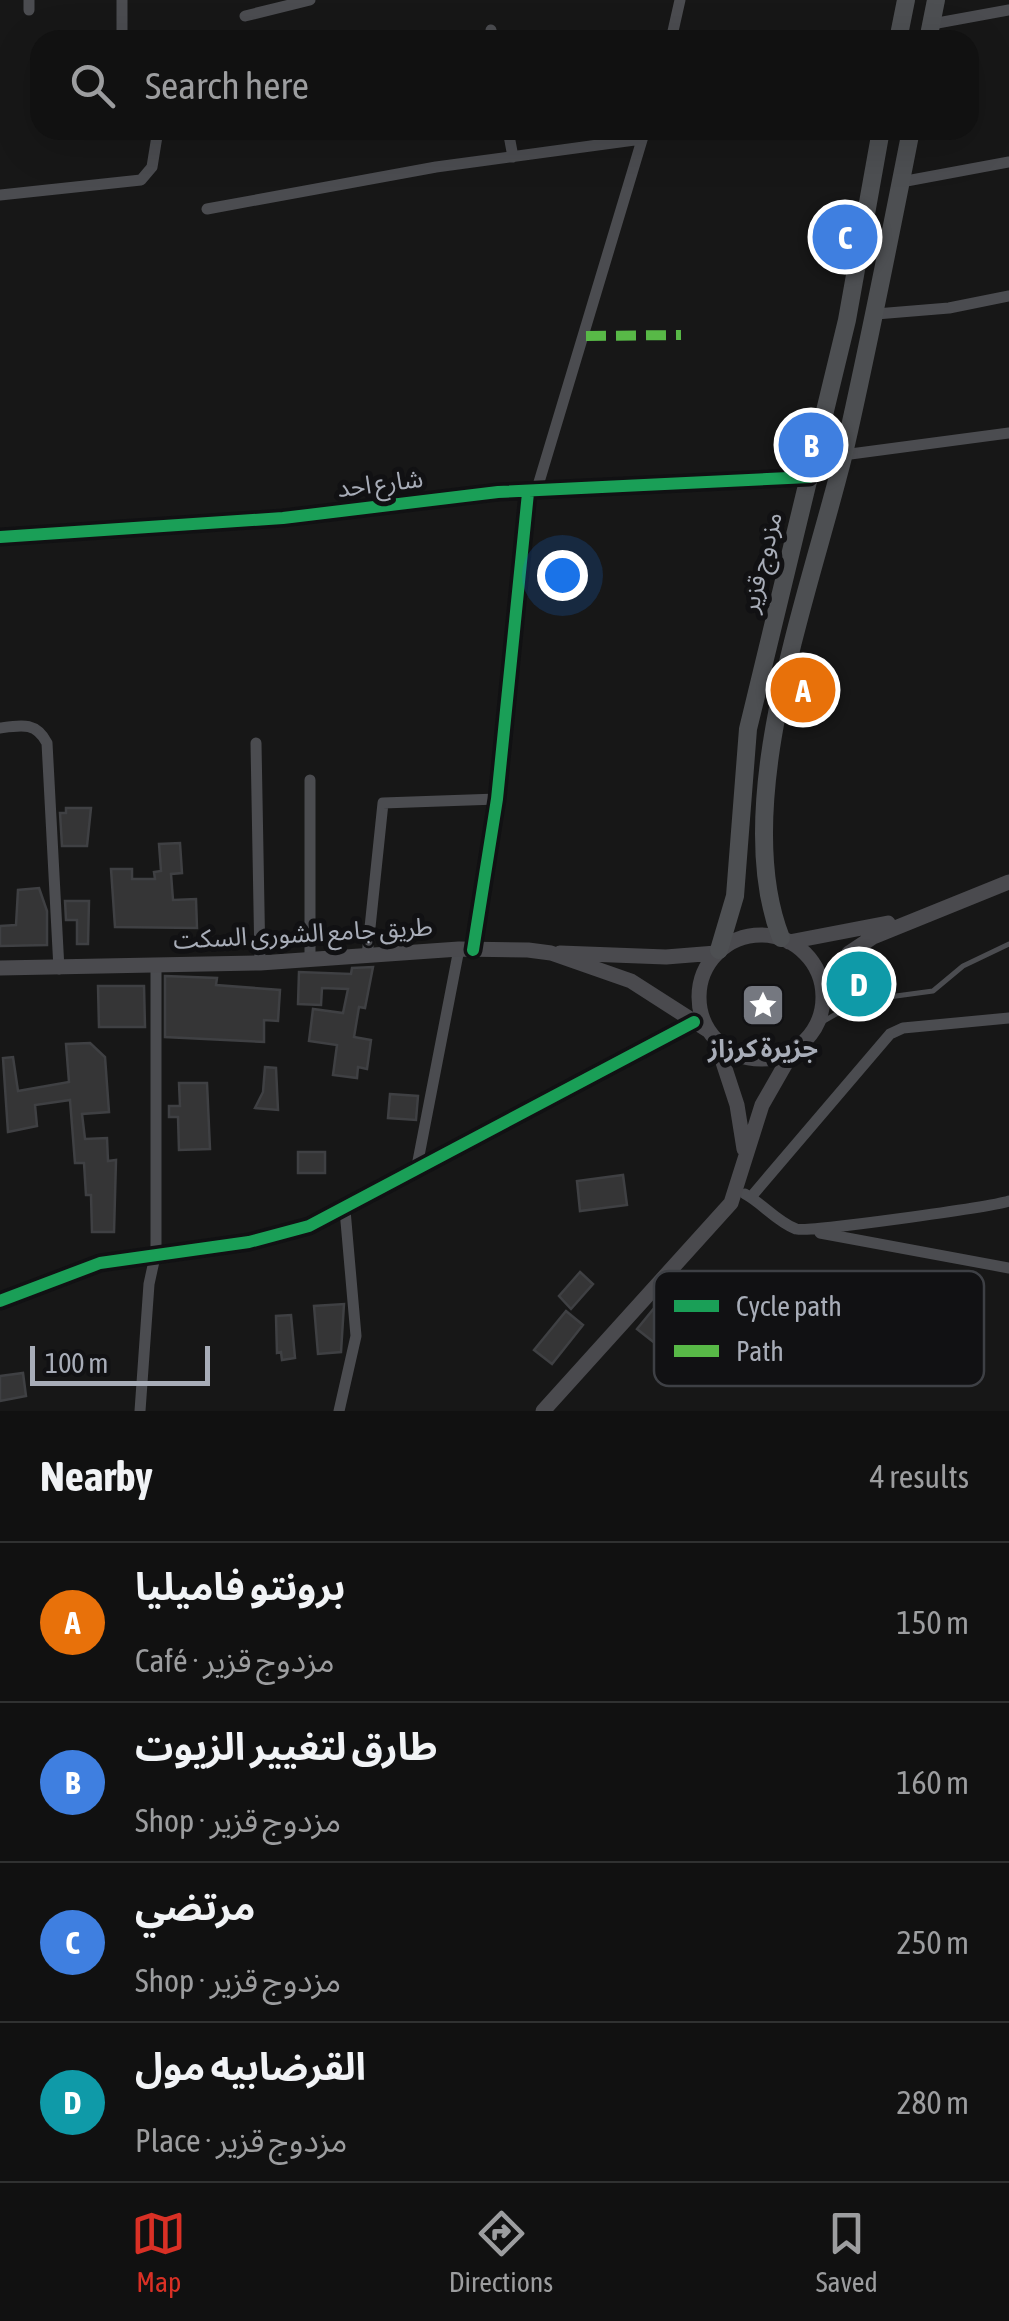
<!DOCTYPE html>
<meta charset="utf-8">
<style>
:root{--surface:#111;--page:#1a1a1a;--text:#f1f3f6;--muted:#9c9d9f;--line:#303131;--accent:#d93025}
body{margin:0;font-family:"Asap Condensed","Noto Sans Arabic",sans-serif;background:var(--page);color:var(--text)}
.scale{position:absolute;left:30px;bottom:25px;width:180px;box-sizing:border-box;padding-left:10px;border:5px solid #a8adb8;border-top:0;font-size:28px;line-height:35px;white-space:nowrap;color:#a8adb8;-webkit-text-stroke:8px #111113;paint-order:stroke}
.you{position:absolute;left:562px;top:575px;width:35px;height:35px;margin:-25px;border:8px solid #fff;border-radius:50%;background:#1a73e8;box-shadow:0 0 0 15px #1a73e833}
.badge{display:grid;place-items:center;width:65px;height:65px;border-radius:50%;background:var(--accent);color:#fff;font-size:32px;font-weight:700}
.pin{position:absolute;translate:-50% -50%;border:5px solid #fff;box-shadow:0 2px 10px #0006}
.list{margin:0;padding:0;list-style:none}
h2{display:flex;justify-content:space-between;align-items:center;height:130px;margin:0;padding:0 40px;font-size:42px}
h2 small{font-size:32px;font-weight:400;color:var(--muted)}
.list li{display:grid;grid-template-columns:65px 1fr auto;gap:30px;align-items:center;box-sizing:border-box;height:160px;padding:0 40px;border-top:2px solid var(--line)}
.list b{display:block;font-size:38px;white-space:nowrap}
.list p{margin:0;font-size:32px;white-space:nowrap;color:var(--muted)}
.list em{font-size:32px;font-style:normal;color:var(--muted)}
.icon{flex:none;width:55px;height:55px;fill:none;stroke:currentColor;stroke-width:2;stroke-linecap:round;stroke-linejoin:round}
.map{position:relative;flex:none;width:1009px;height:1411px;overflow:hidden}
.search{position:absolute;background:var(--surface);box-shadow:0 10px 40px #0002;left:30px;right:30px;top:30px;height:110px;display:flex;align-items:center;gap:25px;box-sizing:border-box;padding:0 35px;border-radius:30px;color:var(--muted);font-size:38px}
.sheet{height:770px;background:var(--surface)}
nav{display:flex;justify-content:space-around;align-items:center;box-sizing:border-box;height:140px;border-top:2px solid var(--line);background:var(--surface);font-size:28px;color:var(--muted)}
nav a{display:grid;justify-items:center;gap:5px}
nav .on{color:var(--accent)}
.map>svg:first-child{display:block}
.building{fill:#353536;stroke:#3f4043;stroke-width:2.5}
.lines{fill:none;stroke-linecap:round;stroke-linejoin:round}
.lane{stroke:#4b4c50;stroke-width:5}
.street{stroke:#4b4c50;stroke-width:11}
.secondary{stroke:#4a4a4e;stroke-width:15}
.primary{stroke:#4d4f52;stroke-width:18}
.quiet{stroke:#58b947;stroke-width:10;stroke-dasharray:20 10;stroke-linecap:butt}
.cycleway-casing{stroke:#111113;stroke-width:19}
.cycleway{stroke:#1a9f57;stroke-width:12}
.labels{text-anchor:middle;stroke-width:10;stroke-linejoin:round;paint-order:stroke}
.street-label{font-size:25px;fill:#a8adb8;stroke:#111113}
.poi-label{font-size:25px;font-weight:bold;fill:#a8adb8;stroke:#111113}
.key{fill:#111113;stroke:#3e4045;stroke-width:2.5}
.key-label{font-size:28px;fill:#a8adb8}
</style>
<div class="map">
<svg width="1009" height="1411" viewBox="0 0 1009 1411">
<rect width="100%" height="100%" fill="#171717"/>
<!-- building -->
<path class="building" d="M66,808H91L87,846H62L60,813H66Z
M180,843L182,873L171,874L173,900L196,899L197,928L115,927L111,869H132V879H155L154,872L161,871L159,844Z
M39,888L47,911V945L0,946V926L16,925L18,890Z
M65,901H89L88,944H77V920H66Z
M373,967L365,1008L359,1007L354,1037L371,1040L367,1069L358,1067L357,1078L333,1075L337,1045L309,1041L313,1009L343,1013L348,989L322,988L321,1005L298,1004L299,972L351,974L352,968Z
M165,976L217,978L216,985L280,990L278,1021L264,1020V1042L165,1037Z
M98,986H144L145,1027H99Z
M90,1043L105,1057L109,1112L82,1114L85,1139L107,1138L108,1161L116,1160L114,1232H92L91,1195H86L84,1163H75L70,1100L35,1105L37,1126L8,1132L3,1058L13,1057L18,1091L69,1082L66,1044Z
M265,1067L276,1068L278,1110L255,1108L263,1092Z
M179,1083H207L210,1149L179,1150L178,1117H169V1106H180Z
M390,1094L418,1096L416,1120L388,1118Z
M298,1152H325V1173H298Z
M623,1175L627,1205L580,1211L577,1181Z
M580,1272L593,1284L571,1309L559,1296Z
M664,1296L719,1341L694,1374L637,1329Z
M344,1304L341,1352L318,1354L314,1306Z
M566,1311L583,1325L552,1364L534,1350Z
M291,1315L295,1358L282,1360L281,1352L277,1353L276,1316Z
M23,1373L26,1396L0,1401V1376Z"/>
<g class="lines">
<!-- lane -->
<path class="lane" d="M815,1026L859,1001L933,991L963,966L1009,944"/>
<!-- street -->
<path class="street" d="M29,0V10
M245,16L310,0
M932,24L1009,10
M491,30L493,40
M122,40V0
M671,40L680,0
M508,130L513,157
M901,182L1009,162
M0,195L141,180L152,167L158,130
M207,209L436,167L642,139
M876,314L949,308L1009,296
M843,455L1009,433
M536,492L645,130
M0,728C22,725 36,722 47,743L59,969
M256,743L260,963
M473,950L497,799L528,493
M367,956L383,803L497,799
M310,960V780
M417,1166L459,949
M745,1194C762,1203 777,1222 796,1229C806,1233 990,1207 1009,1201
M751,1197L890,1034L903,1028L1009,1018
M820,1233L1009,1268
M0,1301L100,1263L249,1242L309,1226L694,1022
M140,1411L149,1284L156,1252V966
M339,1411L356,1336L345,1210"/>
<!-- secondary -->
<path class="secondary" d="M0,537L283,518L498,492L809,477
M699 997a62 62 0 1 1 124 0a62 62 0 1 1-124 0Z
M789,942L888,923
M560,953L666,957L716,953
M0,968L260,963L459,949L528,950L551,953L631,981L709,1031
M823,996L849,953L873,937L1009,882
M716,1041L737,1105L744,1149
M543,1411L731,1203L762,1105L794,1049"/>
<!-- primary -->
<path class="primary" d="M898,40L906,0
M928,40L936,0
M781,938C728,803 812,587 845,449C869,343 890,237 911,130
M719,950L735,896L748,729L847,320L881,130"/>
<!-- quiet -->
<path class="quiet" d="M586,336L681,335"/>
<!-- cycleway casing -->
<g class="cycleway-casing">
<path id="cycleway" d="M0,537L283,518L498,492L809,477
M473,950L497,799L528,493
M0,1301L100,1263L249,1242L309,1226L694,1022"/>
</g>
<!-- cycleway -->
<use href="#cycleway" class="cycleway"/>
</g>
<!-- icons -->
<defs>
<g id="sight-square" transform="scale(2.25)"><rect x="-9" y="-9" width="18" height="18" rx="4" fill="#757880" stroke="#111113"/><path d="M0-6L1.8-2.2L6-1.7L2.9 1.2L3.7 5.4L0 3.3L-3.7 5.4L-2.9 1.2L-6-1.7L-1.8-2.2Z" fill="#fff"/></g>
</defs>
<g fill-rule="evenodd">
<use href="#sight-square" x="763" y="1005"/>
</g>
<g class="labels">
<!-- street labels -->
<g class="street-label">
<text transform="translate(380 483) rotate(-7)" y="9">شارع احد</text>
<text transform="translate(761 562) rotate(-76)" y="9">مزدوج قزير</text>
<text transform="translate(303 933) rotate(-3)" y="9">طريق جامع الشورى السكت</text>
</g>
<!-- poi labels -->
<g class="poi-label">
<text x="763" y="1057">جزيرة كرزاز</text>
</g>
</g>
<!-- legend -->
<rect x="654" y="1271" width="330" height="115" rx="15" class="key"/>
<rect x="674" y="1300" width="45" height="12" fill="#1a9f57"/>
<rect x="674" y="1345" width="45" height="12" fill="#58b947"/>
<g class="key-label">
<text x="736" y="1316">Cycle path</text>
<text x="736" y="1361">Path</text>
</g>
</svg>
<div class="scale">100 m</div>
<div class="you"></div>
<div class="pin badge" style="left:803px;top:690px;background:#e8710a">A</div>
<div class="pin badge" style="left:811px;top:445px;background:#3f7fe0">B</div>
<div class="pin badge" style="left:845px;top:237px;background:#3f7fe0">C</div>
<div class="pin badge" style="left:859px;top:984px;background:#0f9aa8">D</div>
<div class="search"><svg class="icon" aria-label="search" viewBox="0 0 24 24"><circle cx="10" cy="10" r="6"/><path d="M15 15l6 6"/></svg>Search here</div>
</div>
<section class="sheet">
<h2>Nearby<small>4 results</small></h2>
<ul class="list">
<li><span class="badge" style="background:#e8710a">A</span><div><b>برونتو فاميليا</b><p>Café · مزدوج قزير</p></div><em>150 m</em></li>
<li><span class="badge" style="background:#3f7fe0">B</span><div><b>طارق لتغيير الزيوت</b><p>Shop · مزدوج قزير</p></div><em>160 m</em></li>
<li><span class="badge" style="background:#3f7fe0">C</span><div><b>مرتضي</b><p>Shop · مزدوج قزير</p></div><em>250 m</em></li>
<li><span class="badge" style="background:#0f9aa8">D</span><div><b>القرضابيه مول</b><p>Place · مزدوج قزير</p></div><em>280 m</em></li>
</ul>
</section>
<nav>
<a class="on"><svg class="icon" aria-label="map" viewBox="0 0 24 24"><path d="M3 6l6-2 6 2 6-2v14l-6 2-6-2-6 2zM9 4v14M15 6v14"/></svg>Map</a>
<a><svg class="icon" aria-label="directions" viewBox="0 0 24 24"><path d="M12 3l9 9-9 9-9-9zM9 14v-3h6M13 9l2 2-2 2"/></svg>Directions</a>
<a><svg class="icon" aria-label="saved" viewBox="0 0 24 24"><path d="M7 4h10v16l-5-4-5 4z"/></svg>Saved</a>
</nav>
